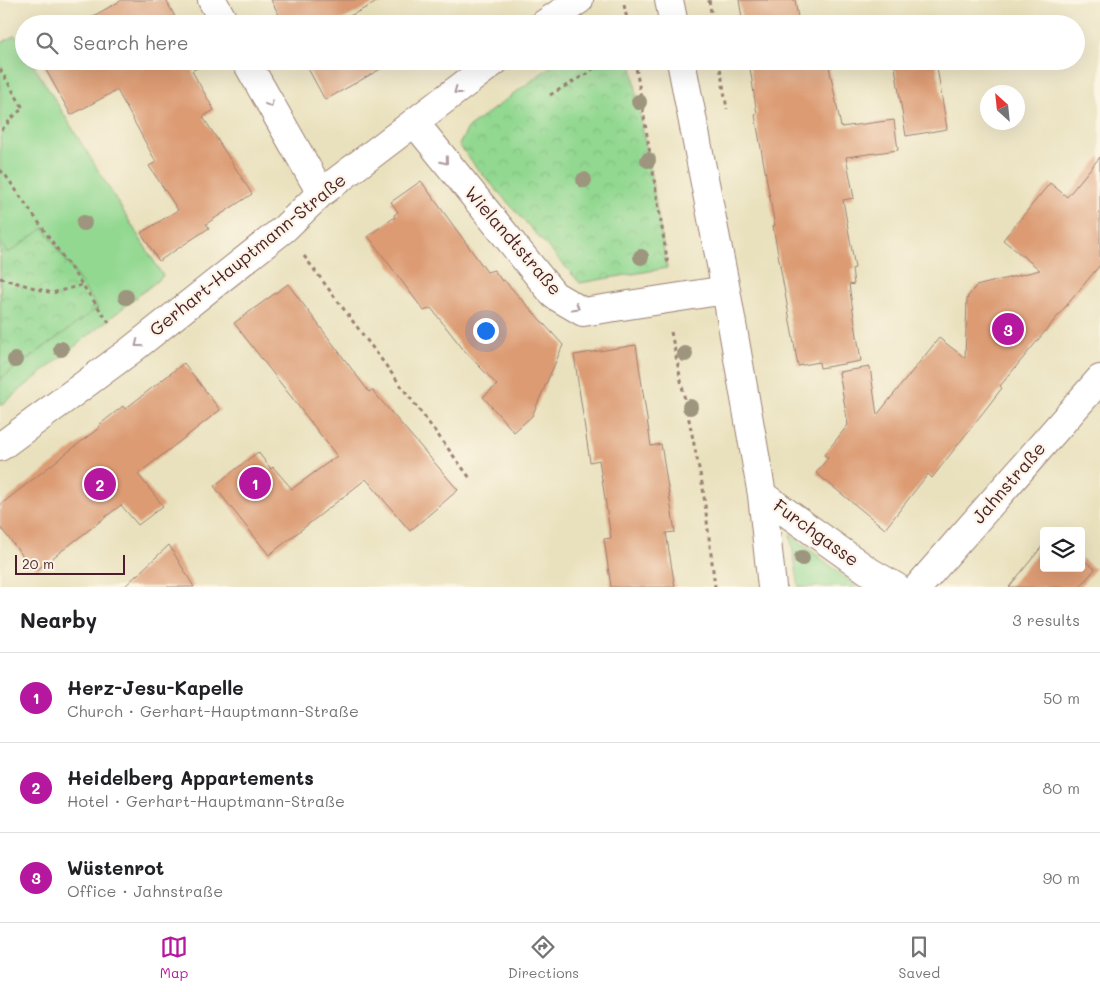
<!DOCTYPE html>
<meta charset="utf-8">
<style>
:root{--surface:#fff;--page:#f2f2f2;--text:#202124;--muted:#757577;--line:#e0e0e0;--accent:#b5179e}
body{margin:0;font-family:Mali,sans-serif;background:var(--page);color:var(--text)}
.controls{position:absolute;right:15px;bottom:15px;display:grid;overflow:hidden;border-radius:5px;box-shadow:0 5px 20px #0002}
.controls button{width:45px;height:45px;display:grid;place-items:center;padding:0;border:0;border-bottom:1px solid var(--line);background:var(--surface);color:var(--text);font:25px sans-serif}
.compass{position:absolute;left:980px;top:85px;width:45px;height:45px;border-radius:50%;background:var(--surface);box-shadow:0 5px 20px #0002;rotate:333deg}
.scale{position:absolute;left:15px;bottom:12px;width:110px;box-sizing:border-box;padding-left:5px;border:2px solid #4a1f2b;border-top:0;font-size:14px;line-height:18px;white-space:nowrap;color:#4a1f2b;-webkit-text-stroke:4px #fcf5e5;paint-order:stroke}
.you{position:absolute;left:485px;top:330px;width:18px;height:18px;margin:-12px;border:4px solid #fff;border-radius:50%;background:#1a73e8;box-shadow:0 0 0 8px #1a73e833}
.badge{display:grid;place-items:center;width:32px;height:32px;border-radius:50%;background:var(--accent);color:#fff;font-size:16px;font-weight:700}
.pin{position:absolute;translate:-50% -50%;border:2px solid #fff;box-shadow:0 1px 5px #0006}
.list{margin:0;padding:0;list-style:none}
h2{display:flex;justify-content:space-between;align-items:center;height:65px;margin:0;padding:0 20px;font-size:21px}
h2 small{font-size:16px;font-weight:400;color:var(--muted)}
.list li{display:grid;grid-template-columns:32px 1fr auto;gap:15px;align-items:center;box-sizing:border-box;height:90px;padding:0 20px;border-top:1px solid var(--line)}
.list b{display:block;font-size:19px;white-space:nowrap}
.list p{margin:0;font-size:16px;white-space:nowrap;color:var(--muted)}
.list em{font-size:16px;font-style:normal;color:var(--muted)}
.icon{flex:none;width:28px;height:28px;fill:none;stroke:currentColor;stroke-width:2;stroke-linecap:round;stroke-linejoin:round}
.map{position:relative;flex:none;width:1100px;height:587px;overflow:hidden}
.search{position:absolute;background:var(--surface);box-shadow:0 5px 20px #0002;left:15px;right:15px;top:15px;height:55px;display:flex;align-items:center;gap:12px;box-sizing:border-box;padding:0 18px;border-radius:28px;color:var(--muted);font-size:19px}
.sheet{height:335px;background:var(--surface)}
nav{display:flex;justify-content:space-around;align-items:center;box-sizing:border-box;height:70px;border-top:1px solid var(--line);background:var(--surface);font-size:14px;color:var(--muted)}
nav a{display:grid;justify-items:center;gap:2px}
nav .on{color:var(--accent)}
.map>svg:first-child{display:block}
.green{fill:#92d891;stroke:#6e7c5e}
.park{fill:url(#park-crowns);stroke:#6e7c5e}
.building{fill:#dc9b73}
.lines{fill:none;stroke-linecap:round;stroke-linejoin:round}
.minor-casing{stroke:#9a8074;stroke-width:30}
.path{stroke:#9a8074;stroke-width:3;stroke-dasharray:4 4;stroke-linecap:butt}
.minor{stroke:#fff;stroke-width:28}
.tree{fill:#9e957e}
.oneway{stroke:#ae9aa0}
.labels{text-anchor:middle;stroke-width:4.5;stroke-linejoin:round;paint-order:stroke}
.street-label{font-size:18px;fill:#4a1f2b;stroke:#fcf5e5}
</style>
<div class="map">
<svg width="1100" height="587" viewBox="0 0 1100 587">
<defs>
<pattern id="park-crowns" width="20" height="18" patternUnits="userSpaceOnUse" patternTransform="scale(1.25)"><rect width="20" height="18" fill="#92d891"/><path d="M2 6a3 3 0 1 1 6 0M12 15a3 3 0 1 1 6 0" fill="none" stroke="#7fb97d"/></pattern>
</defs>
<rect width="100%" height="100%" fill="#fcf5e5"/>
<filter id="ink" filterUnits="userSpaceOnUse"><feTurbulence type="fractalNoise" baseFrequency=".02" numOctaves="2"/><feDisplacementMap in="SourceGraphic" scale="10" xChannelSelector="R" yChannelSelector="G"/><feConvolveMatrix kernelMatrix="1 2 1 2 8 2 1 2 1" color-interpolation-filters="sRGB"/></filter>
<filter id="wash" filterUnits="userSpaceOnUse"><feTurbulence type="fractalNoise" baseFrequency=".0096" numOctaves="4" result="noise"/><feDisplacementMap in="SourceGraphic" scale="20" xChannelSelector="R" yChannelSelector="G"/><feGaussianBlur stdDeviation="1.12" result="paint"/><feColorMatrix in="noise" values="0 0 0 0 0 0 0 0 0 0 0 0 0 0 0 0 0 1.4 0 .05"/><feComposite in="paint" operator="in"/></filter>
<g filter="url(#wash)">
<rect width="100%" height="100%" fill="#e9e1bd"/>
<!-- green -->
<path class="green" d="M15,35L24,49V61H31L163,276L0,406V44Z
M790,534L857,587H799Z"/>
<!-- park -->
<path class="park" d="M558,61H631L667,268L580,283L476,167L459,145L468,128Z
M44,228L98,308L0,379V241L8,253Z"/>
<g id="blocks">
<!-- building -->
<path class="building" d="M122,0H166L179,24H79Z
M271,0H381L334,24H284Z
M739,0H795L799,24H743Z
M41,61H200L202,65L192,71L214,110L203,117L252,194L206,224L209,228L159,261L141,233L178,210L149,166L156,162L117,90L71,115Z
M304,61H395L325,100Z
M749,61H828L841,127L894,120L898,150L846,157L854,198L843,200L855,268L852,269L854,284L849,285L861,361L820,368L819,362L798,366L773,226H775L755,115L757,114Z
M894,61H936L947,129L906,136Z
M1100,157V265L1000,386L1002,388L932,478L928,474L885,529L816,473L828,458L824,455L848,425L839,372L870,367L877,415L939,338L965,358L967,300L968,296L976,286L1040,270L1003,240L1050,183L1067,197Z
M421,181L487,272L494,270L502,281L504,280L563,345L532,416L514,432L483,397L497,385L463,349L431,308L424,311L368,236L395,217L394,215L398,212L391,202Z
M288,284L369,392L372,390L458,490L410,531L366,479L269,555L214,486L258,452L271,469L273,467L292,489L337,456L234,323Z
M636,345L651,446L661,444L675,532L666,533L675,587H611L604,539L611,538L599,460L590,462L574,355Z
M184,363L220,410L138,474L163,506L138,525L121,505L37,570L28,558L26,560L0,527V505L100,427L99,425L123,406L125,409Z
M1044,544V568H1081V558L1095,569L1080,587H1009Z
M169,545L194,587H124Z"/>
</g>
</g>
<g filter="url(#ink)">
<use href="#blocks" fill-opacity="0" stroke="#9a8074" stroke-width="1"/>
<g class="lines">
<!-- minor casing -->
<g class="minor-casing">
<path id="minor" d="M212,0L225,24
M669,0L674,24
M544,24L579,0
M246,61L321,193
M681,61L726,290L762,495L772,587
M415,123L554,295L583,312L726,290
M0,447L130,351L285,228L321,193L495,61
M762,495L870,572L896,587
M918,587L1100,379"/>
</g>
<!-- path -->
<path class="path" d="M709,0L713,24
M624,5L628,24
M635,61L668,265
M719,61L727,109
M0,69L23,108L13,117L0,132
M550,95L588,73L602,61
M0,170L6,176L110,324
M304,256L470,478
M0,278L52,293L82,285
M671,332L703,488L715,587"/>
<!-- minor -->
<use href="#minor" class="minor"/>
</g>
<!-- trees -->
<g class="tree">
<circle cx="639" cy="102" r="8"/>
<circle cx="648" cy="160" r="8"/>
<circle cx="584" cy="180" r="8"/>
<circle cx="84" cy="223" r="8"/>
<circle cx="641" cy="257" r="8"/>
<circle cx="126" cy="297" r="8"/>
<circle cx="61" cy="349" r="8"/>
<circle cx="685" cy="354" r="8"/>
<circle cx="15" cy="360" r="8"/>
<circle cx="690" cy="407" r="8"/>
<circle cx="802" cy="558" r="8"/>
</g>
<!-- one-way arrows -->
<defs><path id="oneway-chevron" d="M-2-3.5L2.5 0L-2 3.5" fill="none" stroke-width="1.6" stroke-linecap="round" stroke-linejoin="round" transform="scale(1.25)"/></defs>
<g class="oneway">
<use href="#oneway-chevron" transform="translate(457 91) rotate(143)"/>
<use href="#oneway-chevron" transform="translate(270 104) rotate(61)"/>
<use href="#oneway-chevron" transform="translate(445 161) rotate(51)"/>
<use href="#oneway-chevron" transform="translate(576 307) rotate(30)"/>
<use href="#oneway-chevron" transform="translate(138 344) rotate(142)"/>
</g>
</g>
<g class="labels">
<!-- street labels -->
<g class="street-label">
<text transform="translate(513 241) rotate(49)" y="6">Wielandtstraße</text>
<text transform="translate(248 255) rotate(-39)" y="6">Gerhart-Hauptmann-Straße</text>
<text transform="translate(1009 483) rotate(-49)" y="6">Jahnstraße</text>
<text transform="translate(816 533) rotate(36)" y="6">Furchgasse</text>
</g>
</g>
</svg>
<div class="controls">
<button><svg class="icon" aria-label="layers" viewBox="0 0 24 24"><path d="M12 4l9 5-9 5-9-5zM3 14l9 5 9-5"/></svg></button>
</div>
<svg class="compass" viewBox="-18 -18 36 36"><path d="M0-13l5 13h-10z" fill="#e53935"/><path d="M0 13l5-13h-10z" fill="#757577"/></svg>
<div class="scale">20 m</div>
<div class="you"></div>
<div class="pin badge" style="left:255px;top:483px">1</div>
<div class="pin badge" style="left:100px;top:484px">2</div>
<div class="pin badge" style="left:1008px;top:329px">3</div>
<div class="search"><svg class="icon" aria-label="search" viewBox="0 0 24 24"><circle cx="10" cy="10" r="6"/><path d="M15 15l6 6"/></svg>Search here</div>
</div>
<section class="sheet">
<h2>Nearby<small>3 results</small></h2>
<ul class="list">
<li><span class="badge">1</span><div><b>Herz-Jesu-Kapelle</b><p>Church · Gerhart-Hauptmann-Straße</p></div><em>50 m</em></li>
<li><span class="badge">2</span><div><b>Heidelberg Appartements</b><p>Hotel · Gerhart-Hauptmann-Straße</p></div><em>80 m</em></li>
<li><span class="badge">3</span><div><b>Wüstenrot</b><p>Office · Jahnstraße</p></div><em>90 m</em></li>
</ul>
</section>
<nav>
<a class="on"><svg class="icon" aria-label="map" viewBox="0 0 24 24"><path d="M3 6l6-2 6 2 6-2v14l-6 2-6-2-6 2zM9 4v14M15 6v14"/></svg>Map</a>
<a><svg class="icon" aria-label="directions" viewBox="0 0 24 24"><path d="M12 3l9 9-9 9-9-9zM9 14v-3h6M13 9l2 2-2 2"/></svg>Directions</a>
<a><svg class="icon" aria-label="saved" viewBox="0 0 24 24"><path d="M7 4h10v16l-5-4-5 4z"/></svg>Saved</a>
</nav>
